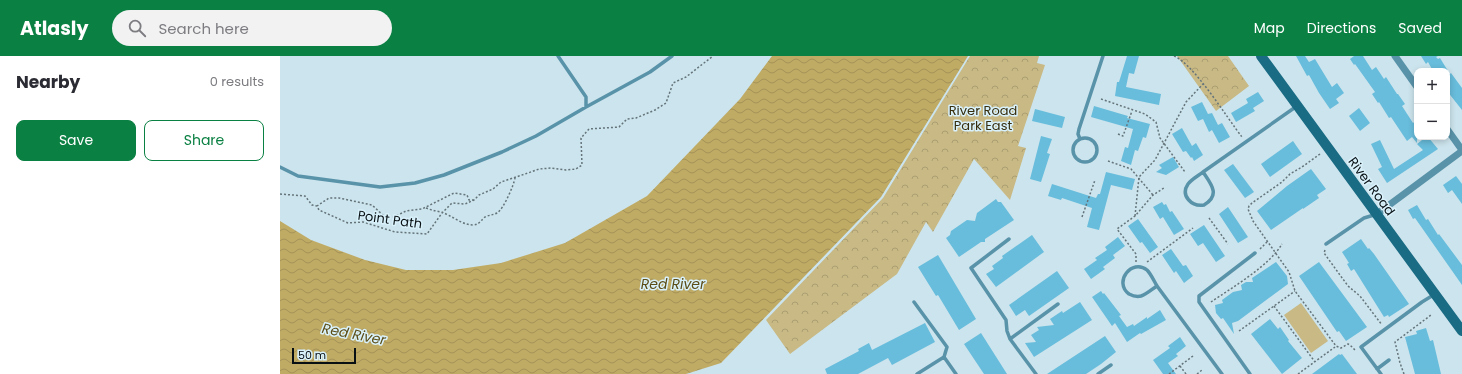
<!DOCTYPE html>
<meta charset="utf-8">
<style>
:root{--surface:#fff;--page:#f2f2f3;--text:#2b2b33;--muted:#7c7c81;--line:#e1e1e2;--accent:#0b8043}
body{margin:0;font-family:Poppins,sans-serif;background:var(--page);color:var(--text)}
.controls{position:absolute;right:12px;top:12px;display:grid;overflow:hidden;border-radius:8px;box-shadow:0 2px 6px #0003}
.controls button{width:36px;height:36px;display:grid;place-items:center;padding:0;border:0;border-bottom:1px solid var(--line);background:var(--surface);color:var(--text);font:20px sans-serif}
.scale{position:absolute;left:12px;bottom:10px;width:64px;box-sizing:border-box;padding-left:4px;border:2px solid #081014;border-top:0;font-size:11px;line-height:14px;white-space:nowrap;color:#081014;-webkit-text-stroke:3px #d9f1fb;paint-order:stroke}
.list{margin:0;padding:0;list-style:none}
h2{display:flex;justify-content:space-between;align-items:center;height:52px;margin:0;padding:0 16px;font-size:17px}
h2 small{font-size:13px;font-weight:400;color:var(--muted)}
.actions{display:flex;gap:8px;padding:12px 16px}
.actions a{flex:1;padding:9px 0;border:1px solid var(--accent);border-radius:8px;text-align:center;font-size:14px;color:var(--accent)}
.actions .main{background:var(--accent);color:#fff}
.icon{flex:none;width:22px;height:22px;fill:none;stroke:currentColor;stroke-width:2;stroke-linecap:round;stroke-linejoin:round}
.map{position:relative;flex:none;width:1182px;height:318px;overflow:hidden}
header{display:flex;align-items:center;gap:24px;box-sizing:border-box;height:56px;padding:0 20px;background:var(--accent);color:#fff}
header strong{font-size:19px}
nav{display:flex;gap:22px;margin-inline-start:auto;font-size:14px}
.search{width:280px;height:36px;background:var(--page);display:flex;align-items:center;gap:10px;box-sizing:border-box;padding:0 14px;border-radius:22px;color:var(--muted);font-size:15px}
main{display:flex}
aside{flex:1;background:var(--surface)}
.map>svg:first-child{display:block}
.park{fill:url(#park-crowns)}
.garden{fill:#c8b985}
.water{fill:url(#water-waves)}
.building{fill:#68bddc}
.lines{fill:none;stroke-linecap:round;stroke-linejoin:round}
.path{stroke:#64747a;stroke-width:1.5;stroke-dasharray:2 2;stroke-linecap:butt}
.lane{stroke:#5993a9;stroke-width:3.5}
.street{stroke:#5993a9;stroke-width:7}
.secondary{stroke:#1a6b84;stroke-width:10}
.labels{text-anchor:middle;stroke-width:3;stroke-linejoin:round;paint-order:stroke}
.park-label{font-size:13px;fill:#372e0e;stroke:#d9f1fb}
.street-label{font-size:13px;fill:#081014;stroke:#d9f1fb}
.water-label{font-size:14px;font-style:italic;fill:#5c4d17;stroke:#d9f1fb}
</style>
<header>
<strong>Atlasly</strong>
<div class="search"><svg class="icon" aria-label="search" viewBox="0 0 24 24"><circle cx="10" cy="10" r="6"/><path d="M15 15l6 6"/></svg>Search here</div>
<nav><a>Map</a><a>Directions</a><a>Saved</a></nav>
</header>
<main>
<aside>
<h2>Nearby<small>0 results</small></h2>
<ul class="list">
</ul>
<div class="actions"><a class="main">Save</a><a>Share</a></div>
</aside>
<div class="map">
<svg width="1182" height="318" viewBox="0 0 1182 318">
<defs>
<pattern id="park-crowns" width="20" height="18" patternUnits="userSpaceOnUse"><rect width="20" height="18" fill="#c8b985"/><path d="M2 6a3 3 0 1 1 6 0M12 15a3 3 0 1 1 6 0" fill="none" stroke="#aa9e72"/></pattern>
<pattern id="water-waves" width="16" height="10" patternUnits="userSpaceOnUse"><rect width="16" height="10" fill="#c0ab65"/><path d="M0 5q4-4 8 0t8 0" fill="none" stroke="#a49257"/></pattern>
</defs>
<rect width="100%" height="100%" fill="#cce4ed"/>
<!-- park -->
<path class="park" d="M690,0H759L757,7L765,9L738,90L746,92L730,144L694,103L653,176L646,166L617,218L510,298L486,264L603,142Z
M897,0H948L969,30L936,55Z"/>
<!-- garden -->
<path class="garden" d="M1021,247L1048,285L1031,297L1004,259Z"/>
<!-- water -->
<path class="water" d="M492,0H688L601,141L441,307L406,318H0V165L31,184L85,204L126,214H173L221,207L285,187L367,140L460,43Z"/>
<!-- building -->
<path class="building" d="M847,0H859L854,18L849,17L846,31L881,38L879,49L835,40L837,26H839Z
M1016,0H1025L1029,6L1035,3L1052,31L1057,27L1064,37L1056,43L1059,47L1050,53L1039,37L1029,19L1027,20Z
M1074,0H1083L1092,14L1096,11L1104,23L1106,21L1117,38H1118L1125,48L1122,50L1133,67L1137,64V87L1132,81L1127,85L1111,61L1109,62L1099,46L1098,47L1092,38L1095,36L1075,8L1074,9L1070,3Z
M1141,0H1158L1156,1L1158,3L1160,2L1168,15H1153L1148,6L1146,8Z
M1171,17L1182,32V54L1167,35V20Z
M978,36L984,45L973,52L975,55L956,66L951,57L968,47L966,43Z
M922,46L928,58L932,57L938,69L942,67L950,81L939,87L932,74L929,76L923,63L918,65L911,51Z
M814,50L848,60L847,62L870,68L866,82L863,81L858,95L855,94L851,109L841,105L845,91L848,92L853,73L811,61Z
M1079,52L1090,67L1080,75L1069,60Z
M755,53L785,61L782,72L752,65Z
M902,72L912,90L916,87L923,99L914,105L912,101L911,102L906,95L903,96L892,78Z
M761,80L772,83L767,97L770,98L761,126L750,123Z
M1146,81H1148L1158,93L1107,127L1098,113L1102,111L1091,88L1100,84L1114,113L1143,94L1137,88Z
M1013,85L1022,98L990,121L981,108Z
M893,101L899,111L886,119L876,116L882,112L879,109Z
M953,108L974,136L965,142L944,114Z
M1031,113L1046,133L1037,139L1039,142L1023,153V152L991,174L977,155L1007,130Z
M826,116L855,123L852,134L831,129L819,174L807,171L812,152L782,142L781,144L768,140L772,128L816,142L818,138H820Z
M1176,120L1182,128V148L1172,134L1168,137L1163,129Z
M716,143L718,146H721L734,164L705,183V186H701L679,201L666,182L670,179L671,175L687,164L695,165L697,157Z
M882,146L884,149L886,148L890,156L892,155L904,173L894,179L883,161L880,163L873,151Z
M1137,149L1146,164L1148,163L1158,179L1159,178L1182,209V229L1135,162L1133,163L1128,154Z
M948,151L968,181L958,187L939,158Z
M858,163L878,191L870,197L862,186L860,187L848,170Z
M924,169L945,200L936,206L923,187L918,190L910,178Z
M752,179L764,196L716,231L706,218L714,213L712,210L723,202L722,200Z
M838,181L845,190L833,199L835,202L823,211L825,213L811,223L804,213L817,204L815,202L827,194L825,191Z
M1081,183L1088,193L1089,192L1094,198L1129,248L1109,261L1108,259L1104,261L1074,213L1071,215L1067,208L1069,207L1062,196Z
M891,193L903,210L906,209L913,220L904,227L896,215L894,217L882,199Z
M658,199L696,263L679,274L658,239L656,240L638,211Z
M996,206L1007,220L1008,228L958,265L952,267L954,278L943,262L941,263L936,257L935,249L943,247L942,244L953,236L962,234L961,229L966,226H973L972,222Z
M1039,206L1087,271L1066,285L1059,275L1057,276L1019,220Z
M777,215L789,232L749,260L745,254L736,260L729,249Z
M821,235L823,238L824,237L841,259L839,260L847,271L853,268L854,270L867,261V263L880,254L886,264L861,278L860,277L847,286L835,267L832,270L812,241Z
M800,246L812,264L754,301L745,287L756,286L751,279L759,274L757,271L774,269L770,263L782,255L783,257Z
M990,263L998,273L1000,271L1009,284L1008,285L1022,302L1002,318L971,278Z
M645,267L655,286L612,309L608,302L578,318H547L545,313L579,295L578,293L589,287L592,294Z
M1146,272L1150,285L1153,284L1161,318H1135L1125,281L1137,278L1136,275Z
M701,277L727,318H704L684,288Z
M825,280L836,296L821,308L806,318H767Z
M900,281L906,290L896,298L898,300L888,307L896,318H883L873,304L890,292L888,290Z
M1059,298L1060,299L1062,298L1077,318H1032Z"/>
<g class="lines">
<!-- path -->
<path class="path" d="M894,0C914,8 947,62 962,81
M821,43L865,58L876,66L880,82L905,116
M838,78L843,80L852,55
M1040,98L1022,111L1010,118L1002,126L972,147L969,150L968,153L973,165L1009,216L1015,235L1056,290L1061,292L1068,288L1070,289L1075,294L1076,293
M828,105L851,113L873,139
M0,138L25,140L32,149L37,150
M194,144H189L187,139L174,137L142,153L126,155L114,161H105L92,149L59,142H49L37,150L39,154L68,167L83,166L115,176L147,178L162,157L172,147L185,148L194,144L199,139L213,133L221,126L248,117L259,113L271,112L286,114L296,113L302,109L301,82L309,73L339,71L347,63L356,62L375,54L386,47L393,27L406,21L433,0
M146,152C151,154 156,155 161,156C171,159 182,169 193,169C199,169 201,164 205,161C209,159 213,159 217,157C223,154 234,129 235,122
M855,160L859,121L875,104L906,46L923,28
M802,161L815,124
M929,162L948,188
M980,193L987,186
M1045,194L1044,197L1068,230L1080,240L1102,269
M856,206V198L837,173L855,160L873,139L884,132
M867,206L913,172
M931,246C953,231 989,210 1002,188
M994,250L1035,306
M959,275L1015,235
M900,310L906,318
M889,318L913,300
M917,318L922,314
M1018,318L1055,291
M1124,318L1120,307L1115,286L1151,259"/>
<!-- lane -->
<path class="lane" d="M278,0L306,41V51
M793 94a12 12 0 1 1 24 0a12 12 0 1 1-24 0Z
M800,83L798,78L799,73L823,0
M0,111L18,120L100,131L135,127L164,119L222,96L256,80L306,51L370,16L392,0
M923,116L1017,50
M923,116C931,128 941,139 924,149C912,151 900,140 908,128C912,123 918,120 923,116Z
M729,183L691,212L726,264L727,275L730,283L756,318
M1046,188L1084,162L1094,159
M877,230C872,233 867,238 861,240C857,241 853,240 849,238C833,226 852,202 867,214C871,218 874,225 877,230L942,318
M634,246L667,291L664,301L676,318
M730,283L778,248
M1097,313L1109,304
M637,318L664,301
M818,318L831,309
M970,318L919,246V240L975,197
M1101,318L1081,291L1142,246L1155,238"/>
<!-- street -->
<path class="street" d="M1115,0L1137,31
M1167,73L1182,94
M1097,158L1182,95"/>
<!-- secondary -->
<path class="secondary" d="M981,0L1182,275"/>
</g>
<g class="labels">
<!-- park labels -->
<g class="park-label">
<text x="703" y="59">River Road<tspan x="703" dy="15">Park East</tspan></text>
</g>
<!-- street labels -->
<g class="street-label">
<text transform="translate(1092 130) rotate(54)" y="5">River Road</text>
<text transform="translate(110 163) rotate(8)" y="5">Point Path</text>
</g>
<!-- water labels -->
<g class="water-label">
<text x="393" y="233">Red River</text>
<text transform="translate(74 278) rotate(11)" y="5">Red River</text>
</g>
</g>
</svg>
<div class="controls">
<button>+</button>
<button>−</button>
</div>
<div class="scale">50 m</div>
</div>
</main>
